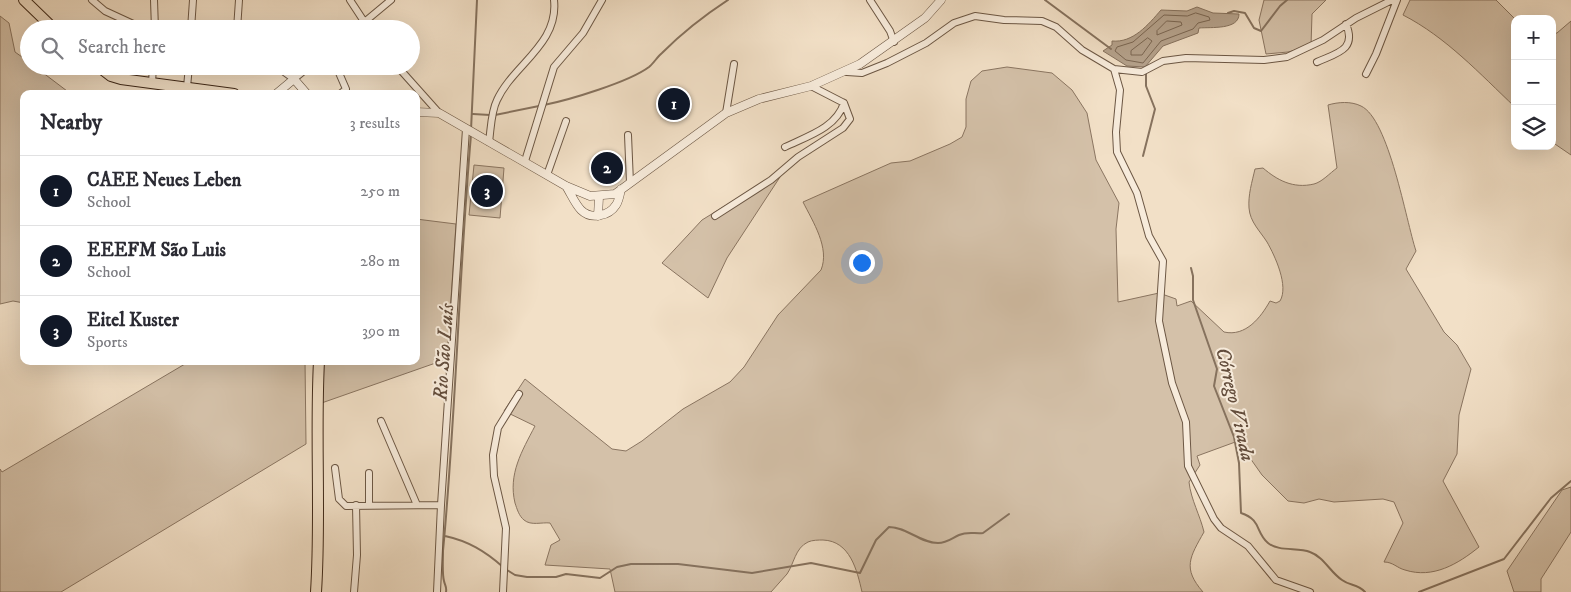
<!DOCTYPE html>
<meta charset="utf-8">
<style>
:root{--surface:#fff;--page:#f2f2f3;--text:#2b2b33;--muted:#7c7c81;--line:#e1e1e2;--accent:#111827}
body{margin:0;font-family:"IM FELL DW Pica",serif;background:var(--page);color:var(--text)}
.controls{position:absolute;right:15px;top:15px;display:grid;overflow:hidden;border-radius:10px;box-shadow:0 5px 20px #0002}
.controls button{width:45px;height:45px;display:grid;place-items:center;padding:0;border:0;border-bottom:1px solid var(--line);background:var(--surface);color:var(--text);font:25px sans-serif}
.you{position:absolute;left:861px;top:262px;width:18px;height:18px;margin:-12px;border:4px solid #fff;border-radius:50%;background:#1a73e8;box-shadow:0 0 0 8px #1a73e833}
.badge{display:grid;place-items:center;width:32px;height:32px;border-radius:50%;background:var(--accent);color:#fff;font-size:16px;font-weight:700}
.pin{position:absolute;translate:-50% -50%;border:2px solid #fff;box-shadow:0 1px 5px #0006}
.list{margin:0;padding:0;list-style:none}
h2{display:flex;justify-content:space-between;align-items:center;height:65px;margin:0;padding:0 20px;font-size:21px}
h2 small{font-size:16px;font-weight:400;color:var(--muted)}
.list li{display:grid;grid-template-columns:32px 1fr auto;gap:15px;align-items:center;box-sizing:border-box;height:70px;padding:0 20px;border-top:1px solid var(--line)}
.list b{display:block;font-size:19px;white-space:nowrap}
.list p{margin:0;font-size:16px;white-space:nowrap;color:var(--muted)}
.list em{font-size:16px;font-style:normal;color:var(--muted)}
.icon{flex:none;width:28px;height:28px;fill:none;stroke:currentColor;stroke-width:2;stroke-linecap:round;stroke-linejoin:round}
.map{position:relative;flex:none;width:1571px;height:592px;overflow:hidden}
.search{position:absolute;background:var(--surface);box-shadow:0 5px 20px #0002;left:20px;top:20px;width:400px;height:55px;display:flex;align-items:center;gap:12px;box-sizing:border-box;padding:0 18px;border-radius:28px;color:var(--muted);font-size:19px}
.panel{position:absolute;background:var(--surface);box-shadow:0 5px 20px #0002;left:20px;top:90px;width:400px;height:275px;border-radius:10px}
.map>svg:first-child{display:block}
.green{fill:#d4c1a9;stroke:#8a7561}
.water{fill:#b5a28c;stroke:#86725e}
.lines{fill:none;stroke-linecap:round;stroke-linejoin:round}
.shore{stroke:#7a6652;stroke-width:1}
.stream{stroke:#86725e;stroke-width:2}
.minor-casing{stroke:#6c5744;stroke-width:8}
.tertiary-casing{stroke:#6c5744;stroke-width:9}
.primary-casing{stroke:#402919;stroke-width:12}
.minor{stroke:#f7ebdb;stroke-width:6}
.tertiary{stroke:#f7ebdb;stroke-width:8}
.primary{stroke:#f2e0c7;stroke-width:10}
.labels{text-anchor:middle;stroke-width:4;stroke-linejoin:round;paint-order:stroke}
.water-label{font-size:20px;font-style:italic;fill:#634d3c;stroke:#f7ebdb}
</style>
<div class="map">
<svg width="1571" height="592" viewBox="0 0 1571 592">
<rect width="100%" height="100%" fill="#f2e0c7"/>
<filter id="stains"><feTurbulence type="fractalNoise" baseFrequency=".004" numOctaves="4"/><feColorMatrix values="0 0 0 0 .2 0 0 0 0 .09 0 0 0 0 .02 0 0 0 .5 -.17"/></filter>
<radialGradient id="worn" r=".72"><stop offset=".6" stop-color="#630" stop-opacity="0"/><stop offset="1" stop-color="#630" stop-opacity=".3"/></radialGradient>
<!-- green -->
<path class="green" d="M1264,0H1326L1312,14L1311,46L1288,52L1266,54L1259,20Z
M1410,0H1496L1515,19V107C1480,74 1446,37 1403,15Z
M0,16L9,23L15,52L29,62V66H34L71,94H24V303L13,301L0,304Z
M1571,21V155L1552,142V34L1557,33Z
M1007,67L1052,73L1072,90L1087,113L1096,160L1119,203L1116,229L1118,302L1159,293L1176,299L1177,306L1191,301L1224,332C1246,337 1261,317 1270,301L1276,303L1280,301C1289,286 1275,256 1267,242C1260,231 1250,222 1249,208C1248,195 1252,182 1255,169L1263,168C1277,180 1293,189 1314,184C1322,182 1330,173 1337,168L1328,105C1338,102 1351,101 1361,106C1389,119 1406,221 1416,251L1406,269L1444,332L1457,345L1471,369L1459,415L1457,454L1443,481L1479,547C1458,564 1433,579 1405,570C1397,568 1393,562 1384,562L1403,523L1394,502L1383,499L1334,502L1319,499L1304,503L1288,501L1262,475L1238,441L1197,456L1200,465L1189,482C1191,500 1200,515 1204,532C1190,557 1182,568 1203,592H862C857,570 850,541 823,540C819,540 812,540 808,542C795,548 794,564 787,574C782,580 776,586 771,592H615L610,569L545,565L551,545L560,540L550,523C542,522 531,526 524,520C519,516 517,509 515,503C508,474 522,451 535,426L504,411L525,379L612,449L626,451L642,441L683,409L730,382L744,367L778,315L821,270C830,248 813,222 803,202L891,163L910,161L950,144L962,137L966,127V99L971,81L982,71Z
M474,165L504,168L500,218L469,215Z
M780,177L727,258L708,298L662,263L702,220L741,196Z
M416,219L456,224L447,359L313,406L316,361H416Z
M190,361H305L306,444L61,592H0V469L2,472Z
M1571,487V532L1541,579V592H1514L1507,571L1562,490Z"/>
<!-- water -->
<path class="water" d="M1197,7L1213,13L1239,14C1239,30 1211,27 1199,28L1198,33L1163,46L1145,67L1127,66L1103,51L1112,45V41C1133,43 1148,25 1161,10L1187,11Z"/>
<g class="lines">
<!-- shore -->
<path class="shore" d="M1196,13L1209,17L1210,20L1198,23L1193,29L1161,41L1143,63L1126,60L1115,51L1117,47L1133,42L1164,15L1187,16Z
M1167,21L1181,22L1182,25L1157,35V31Z
M1148,38L1152,41L1142,55H1131V51Z"/>
<!-- stream -->
<path class="stream" d="M1045,0L1111,49
M1228,13L1234,11L1245,13L1254,28L1261,31L1280,6L1287,0
M544,105C569,100 629,82 649,67C654,63 657,57 662,53C681,34 705,15 728,0
M473,114L490,115
M495,115L539,106
M471,130L477,0
M1143,156L1155,109L1146,86V73
M1191,268L1193,276V300L1217,369L1214,386L1234,437L1239,463L1241,513C1262,520 1255,532 1268,543C1279,552 1298,547 1310,552C1324,557 1330,572 1342,580C1350,586 1358,584 1365,592
M445,536C468,541 485,551 503,567
M507,570L515,575L527,577H556L566,574L600,578L617,567L631,564H678L752,573L811,563L860,573L876,540L889,527C907,527 920,543 938,543C947,543 952,538 959,535C968,531 975,534 983,533L1009,514
M446,592C447,587 445,586 444,581C442,574 443,559 443,551C456,413 459,273 471,135
M1419,592L1504,559L1551,498L1571,481"/>
<!-- minor casing -->
<g class="minor-casing">
<path id="minor" d="M92,0L105,11L144,29
M154,0L155,29
M350,0L369,29
M870,0L890,31L894,42
M191,29L193,0
M237,29L239,0
M356,29L391,0
M1317,62C1337,53 1357,50 1346,24
M276,66L294,79L310,66
M336,66L346,89L340,94
M397,66L439,113
M1114,69L1142,72L1163,61L1186,58L1264,60L1287,57L1323,40L1356,18L1392,0
M847,72L862,73L887,63L926,43L954,23L975,16L1004,20L1042,21L1056,27L1082,50L1114,69L1120,90L1116,132L1117,152L1137,193L1149,236L1163,261L1159,321L1172,383L1186,422L1188,466L1214,519L1221,528L1248,546L1276,580L1310,592
M1366,74L1376,54L1397,0
M152,83L153,66
M187,87L189,66
M726,113L734,64
M628,135L630,183
M489,142C491,128 491,112 497,100C513,65 559,44 554,0
M785,147C808,136 836,128 844,103L811,86
M525,161L554,67L583,33L602,0
M547,175L566,121
M715,216L771,180L798,157L843,128L850,119L844,103
M381,421L417,505
M335,468L339,499L346,506L441,505
M369,473V505
M354,592L357,555L356,505
M437,592L441,505L466,129
M503,592L506,528L494,476L493,455L498,428L519,394"/>
</g>
<!-- tertiary casing -->
<g class="tertiary-casing">
<path id="tertiary" d="M276,94L294,79L307,94
M416,112L439,113L566,186L590,196L615,194L726,113L759,99L811,86L860,64L925,18L941,0
M566,186C571,194 575,204 581,210C591,220 609,216 616,205C619,201 620,194 621,189
M598,216L599,197"/>
</g>
<!-- primary casing -->
<g class="primary-casing">
<path id="primary" d="M24,0L54,29
M98,66L111,76L121,79L234,94
M316,592C321,515 315,438 319,361"/>
</g>
<!-- minor -->
<use href="#minor" class="minor"/>
<!-- tertiary -->
<use href="#tertiary" class="tertiary"/>
<!-- primary -->
<use href="#primary" class="primary"/>
</g>
<g class="labels">
<!-- water labels -->
<g class="water-label">
<text transform="translate(443 352) rotate(-86)" y="7">Rio São Luís</text>
<text transform="translate(1236 404) rotate(77)" y="7">Córrego Virada</text>
</g>
</g>
<rect width="100%" height="100%" filter="url(#stains)"/>
<rect width="100%" height="100%" fill="url(#worn)"/>
</svg>
<div class="controls">
<button>+</button>
<button>−</button>
<button><svg class="icon" aria-label="layers" viewBox="0 0 24 24"><path d="M12 4l9 5-9 5-9-5zM3 14l9 5 9-5"/></svg></button>
</div>
<div class="you"></div>
<div class="pin badge" style="left:674px;top:104px">1</div>
<div class="pin badge" style="left:607px;top:168px">2</div>
<div class="pin badge" style="left:487px;top:191px">3</div>
<div class="search"><svg class="icon" aria-label="search" viewBox="0 0 24 24"><circle cx="10" cy="10" r="6"/><path d="M15 15l6 6"/></svg>Search here</div>
<section class="panel">
<h2>Nearby<small>3 results</small></h2>
<ul class="list">
<li><span class="badge">1</span><div><b>CAEE Neues Leben</b><p>School</p></div><em>250 m</em></li>
<li><span class="badge">2</span><div><b>EEEFM São Luis</b><p>School</p></div><em>280 m</em></li>
<li><span class="badge">3</span><div><b>Eitel Kuster</b><p>Sports</p></div><em>390 m</em></li>
</ul>
</section>
</div>
